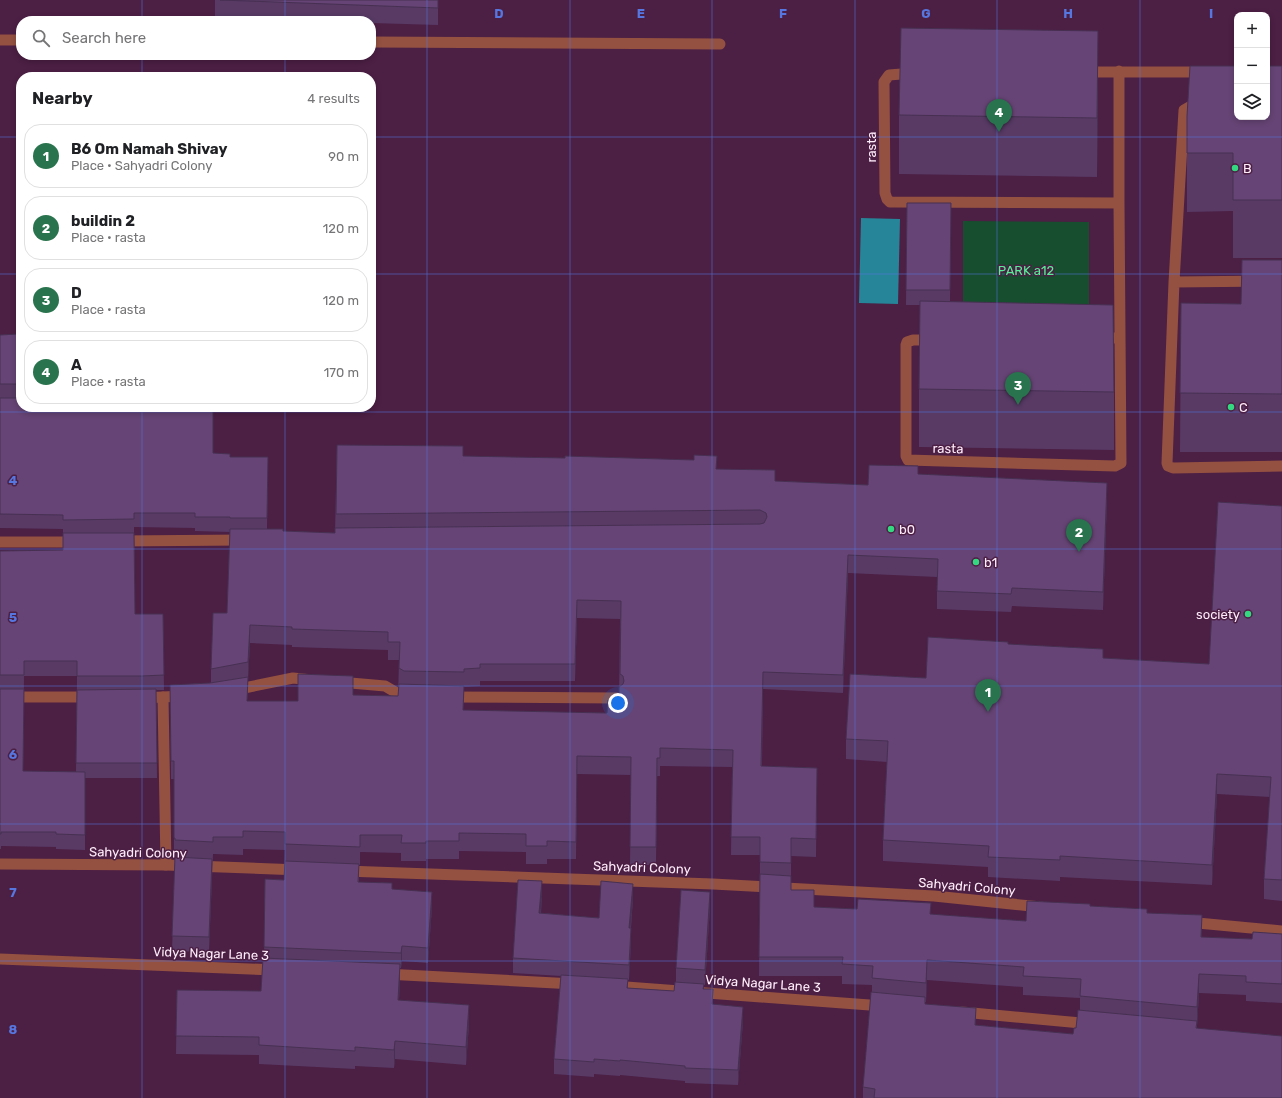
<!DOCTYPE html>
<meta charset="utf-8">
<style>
:root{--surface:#fff;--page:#f6f6f6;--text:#202124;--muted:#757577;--line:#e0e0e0;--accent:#29734e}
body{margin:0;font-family:Rubik,sans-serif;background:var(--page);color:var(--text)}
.controls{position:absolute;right:12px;top:12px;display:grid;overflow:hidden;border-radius:8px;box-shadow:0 2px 6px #0003}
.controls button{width:36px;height:36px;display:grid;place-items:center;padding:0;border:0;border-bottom:1px solid var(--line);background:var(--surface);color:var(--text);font:20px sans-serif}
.you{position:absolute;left:618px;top:703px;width:14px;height:14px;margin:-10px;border:3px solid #fff;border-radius:50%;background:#1a73e8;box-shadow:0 0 0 6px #1a73e833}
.badge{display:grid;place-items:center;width:26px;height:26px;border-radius:50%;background:var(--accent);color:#fff;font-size:13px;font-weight:700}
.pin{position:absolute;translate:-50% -33px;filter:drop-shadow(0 1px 2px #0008)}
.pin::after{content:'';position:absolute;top:21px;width:14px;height:12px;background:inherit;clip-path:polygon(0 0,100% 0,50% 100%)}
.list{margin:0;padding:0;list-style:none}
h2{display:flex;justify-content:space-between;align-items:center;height:52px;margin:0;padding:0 16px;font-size:17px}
h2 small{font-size:13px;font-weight:400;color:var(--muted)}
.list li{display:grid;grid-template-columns:26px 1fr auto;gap:12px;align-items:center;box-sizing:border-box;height:64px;margin:0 8px 8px;padding:0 8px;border:1px solid var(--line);border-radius:16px}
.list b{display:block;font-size:15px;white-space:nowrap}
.list p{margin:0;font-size:13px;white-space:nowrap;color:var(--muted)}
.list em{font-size:13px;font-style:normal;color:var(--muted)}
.icon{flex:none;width:22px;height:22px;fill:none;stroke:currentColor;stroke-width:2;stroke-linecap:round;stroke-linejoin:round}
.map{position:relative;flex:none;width:1282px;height:1098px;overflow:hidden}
.search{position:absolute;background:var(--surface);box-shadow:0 2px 6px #0003;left:16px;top:16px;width:360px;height:44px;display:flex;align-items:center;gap:10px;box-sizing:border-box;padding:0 14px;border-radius:16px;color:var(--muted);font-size:15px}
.panel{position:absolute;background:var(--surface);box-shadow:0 2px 6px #0003;left:16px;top:72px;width:360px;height:340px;border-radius:16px}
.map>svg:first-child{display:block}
.green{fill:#174e2f}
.water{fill:#268598}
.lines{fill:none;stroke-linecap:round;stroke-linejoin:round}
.service{stroke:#945141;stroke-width:11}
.minor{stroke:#945141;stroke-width:11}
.wall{fill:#583a65;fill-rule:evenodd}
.shaded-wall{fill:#473052}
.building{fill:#664475;stroke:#473052}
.grid{fill:none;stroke:#5676e0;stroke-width:1;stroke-opacity:0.55}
.poi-dot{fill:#34d881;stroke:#4c1f44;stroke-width:1.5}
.labels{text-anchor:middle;stroke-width:3;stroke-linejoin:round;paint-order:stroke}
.street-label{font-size:13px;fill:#ffedfa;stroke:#4c1f44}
.poi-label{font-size:13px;fill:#ffedfa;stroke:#4c1f44;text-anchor:start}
.park-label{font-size:13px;fill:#57f098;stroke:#4c1f44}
.grid-label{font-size:13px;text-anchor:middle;font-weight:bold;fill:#5676e0;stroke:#4c1f44;stroke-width:3;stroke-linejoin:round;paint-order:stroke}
</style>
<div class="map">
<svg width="1282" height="1098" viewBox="0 0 1282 1098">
<rect width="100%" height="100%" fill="#4c1f44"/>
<!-- green -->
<path class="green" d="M963,221L1089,222V318H963Z"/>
<!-- water -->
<path class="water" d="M861,218L900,219L898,304L859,303Z"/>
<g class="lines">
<!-- service -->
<path class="service" d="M163,697L166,865"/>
<!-- minor -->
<path class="minor" d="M0,40H21
M371,42L720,44
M1084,72H1204
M914,73L889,75L884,82L885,193L887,199L890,202L1119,203L1121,463L1115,466L908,460L906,456V345L907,342L913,340H933
M1119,203V71
M1282,281L1174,282L1167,463L1168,466L1173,468L1282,466
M1174,282L1184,110L1191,106H1202
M1100,338H1120
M119,541L244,540
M0,542H78
M339,682L385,686L402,696H413
M234,690L293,678L312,680
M0,697H92
M450,697L617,698
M141,698L184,696
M0,864L166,865L300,870
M345,871L713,884L934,896L1041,907
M1187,922L1282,931
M0,959L276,970
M385,974L574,984
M613,986L883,1006
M962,1012L1092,1024"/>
</g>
<!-- wall -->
<path class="wall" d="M215,0H438V25L371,23V21H324L215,17Z
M1282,66V258H1233V211L1187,212V116Z
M1098,90L1097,177L899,174V115Z
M907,203H951L950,302L1114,392V450L919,447V389L920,305H906Z
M1282,260V452H1180L1181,303L1241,304Z
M0,335L18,339H21V407L230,457H268L267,529L283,531L335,533L337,445L463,456L717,469L775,481L868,485L918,474L1107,500L1103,610L1012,606L1011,612L937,609V577L848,573L843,693L763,689L762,766L817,768L816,857L791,856V890L814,907L1026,921L1090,906L1147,913L1202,937L1252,939L1282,934V1003L1246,1001V995L1199,993L1197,1027V1028L1282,1098H863V1087L872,992V985L842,984V976H759L760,855H731L732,767L660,766V776H657L656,865H630L631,775L577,774L576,859H547V864H526V852L459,851V859H426V861H401V853L360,852V865H359V882L392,889L432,907L428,963L402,961L401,968H400V982L399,1000L469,1024L466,1065L395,1059L394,1068L355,1066V1069L259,1064V1055L176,1054L177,990L261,991L264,958L265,879L284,880L285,850L243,849V855L213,854L209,952L172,951L175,856H174V779H171L170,685L211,683V669L227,613L230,532L195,531V528L134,527L135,614H163L164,690H156L157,778H85V850L56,849V847L1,846V849H0V551L63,550V529L0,528ZM577,618L620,619L619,701L607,713L463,710L464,687L480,686V681H575ZM250,643L292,645V647L388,650V660H399L398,696L353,695L298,701H247L248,680ZM24,676H77L76,772L23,771ZM927,980L1023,987V995L1080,998V1010L1076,1028L1073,1034L976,1025L925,1004V1002H926Z
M1282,506V901L1264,899V879L1270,797L1217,794L1212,885L1060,877V881L988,877V867L883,861V840L887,762L846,759V739L926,678L1008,644L1103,658L1209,664Z
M542,896L541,913L599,918L633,899L631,928V943L629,980H628V988L674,991L676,982V968L710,907L705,985H704V989L713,1004L743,1022L738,1085L685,1083V1081L620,1075V1076L594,1074V1077L554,1074V1059L561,976L513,973V958Z"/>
<!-- shaded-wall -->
<path class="shaded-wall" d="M1098,31V90L1097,177V118Z
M1107,483V500L1103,610V592Z
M848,555V573L843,693V675Z
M577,600V618L575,681V664Z
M250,625V643L248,680V662Z
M1217,774V794L1212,885V865Z
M212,859V874L209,952V937Z
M542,881V896L539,928V913Z
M633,884V899L629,943V928Z
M432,892V907L428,963V948Z
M710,892V907L705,985V970Z
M1202,915V935L1201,956V937Z
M631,928V943L629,980V965Z
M402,946V961L401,968V953Z
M927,960V980L926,1002V983Z
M400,964V982L398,1018V1000Z
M1199,974V993L1197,1027V1007Z
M469,1005V1024L466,1065V1047Z
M743,1007V1022L738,1085V1070Z
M976,1008V1028L975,1025Z
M395,1041V1059L394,1068V1050Z"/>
<!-- building -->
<path class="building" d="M220,0H438V8Z
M901,28L1098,31L1097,118L899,115Z
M1190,66H1237V117H1267V66H1282V200H1233V153H1187V116Z
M907,203H951L950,290H906Z
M1242,260H1282V394L1180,393L1181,303L1241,304Z
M920,301L1113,305L1114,392L919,389Z
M18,334V339H21V384H0V335Z
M0,398H21V407H213V453L230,454V457H268L267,518H230V517H195V513H134V519L63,520V515L0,514Z
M337,445L463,446V456L565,458V456L694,460V455L717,456L716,469L775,470V481L868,485L869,465L918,466V474L1107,483L1103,592L1012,588L1011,594L937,591L938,559L848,555L843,675L763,672L761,766L817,768L816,839L791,838V863L760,862V837H731L733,750L660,748V758H657L656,847H630L631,757L577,756L576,842L547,841V846H526V834L459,833V841H426V843H401L402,835H360V847L285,844V832L243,831V837H213V842L175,840V838H174V761H171L170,685L210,683L248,677L247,701H298V674L353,676V695L398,696L399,684L464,686L463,710L607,713L608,700L619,701V687L623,684L624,681L623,676L620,674L621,601L577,600L575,664H480V668L464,669V672L404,671L399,668L400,642H388V632L292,629V627L250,625L248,662L211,669L213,613H227L230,529H283V531L335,533V528L760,524L764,523L767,517L766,513L760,510L336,514Z
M1218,502L1282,506V880L1264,879L1271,777L1217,774L1212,865L1060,856V860L988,857L989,846L883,840L888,741L846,739L850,674L926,678L928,637L1008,642V644L1103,649V658L1209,664Z
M63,533H134L135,614H163L164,675L142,676H77V661H24V675H0V551L63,550Z
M0,689H24L23,771L85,772V835L56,834V832H1V834H0Z
M156,689L157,763H76L77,690Z
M175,857L212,859L209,937L172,936Z
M285,861L359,864L358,882L392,883V889L432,892L428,948L402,946L401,953L264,947L265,879L284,880Z
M760,874L791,876V890H814V907L857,909L858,899L931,903L930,914L1026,921L1027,901L1090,904V906L1147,909V913L1202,915L1201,937L1252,939L1253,932L1282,934V984L1246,982V976L1199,974L1197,1007L1080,996L1081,979L1023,976L1024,967L927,960L926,983L872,978L873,966L842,964L843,957H759Z
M518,880L542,881L539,913L599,918L601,881L633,884L629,928H631L629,965L513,958Z
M681,890L710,892L705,970L676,968Z
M263,958L400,964L398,1000L469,1005L466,1047L395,1041L394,1050L355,1047V1051L259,1045V1037L176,1036L177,990L261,991Z
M561,975L628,979L627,988L674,991L675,982L704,984L703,989H713L712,1004L743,1007L738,1070L685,1068V1066L620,1060V1061L594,1059V1062L554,1059Z
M871,992L925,997V1004L976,1008L975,1025L1073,1034L1074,1028H1076L1078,1010L1197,1021L1196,1028L1282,1036V1098H874L875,1089L863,1087Z"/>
<!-- grid -->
<path class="grid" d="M142,0V21M285,0V21M427,0V1098M570,0V1098M712,0V1098M855,0V1098M997,0V1098M1140,0V1098M142,55V77M285,55V77M0,137H21M371,137H1282M0,274H21M371,274H1282M142,407V1098M285,407V1098M0,412H1282M0,549H1282M0,686H1282M0,824H1282M0,961H1282"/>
<!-- markers -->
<g class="poi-dot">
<circle cx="1235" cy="168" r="4"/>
<circle cx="1231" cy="407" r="4"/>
<circle cx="891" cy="529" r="4"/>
<circle cx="976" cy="562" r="4"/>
<circle cx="1248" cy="614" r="4"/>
</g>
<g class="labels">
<!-- street labels -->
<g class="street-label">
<text transform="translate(871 147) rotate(-90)" y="5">rasta</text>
<text transform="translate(948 448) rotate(1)" y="5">rasta</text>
<text transform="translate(138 852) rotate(1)" y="5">Sahyadri Colony</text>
<text transform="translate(642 867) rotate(2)" y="5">Sahyadri Colony</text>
<text transform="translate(967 886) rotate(5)" y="5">Sahyadri Colony</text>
<text transform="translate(211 953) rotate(2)" y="5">Vidya Nagar Lane 3</text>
<text transform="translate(763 983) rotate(4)" y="5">Vidya Nagar Lane 3</text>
</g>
<!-- poi labels -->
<g class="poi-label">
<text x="1243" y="173">B</text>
<text x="1239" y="412">C</text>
<text x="899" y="534">b0</text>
<text x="984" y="567">b1</text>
<text x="1240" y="619" text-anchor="end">society</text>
</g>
<!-- park labels -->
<g class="park-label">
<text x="1026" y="275">PARK a12</text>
</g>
</g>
<g class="grid-label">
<text x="499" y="18">D</text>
<text x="641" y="18">E</text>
<text x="783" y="18">F</text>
<text x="926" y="18">G</text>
<text x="1068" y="18">H</text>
<text x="1211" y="18">I</text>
<text x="13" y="485">4</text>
<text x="13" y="622">5</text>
<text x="13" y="759">6</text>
<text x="13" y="897">7</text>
<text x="13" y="1034">8</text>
</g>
</svg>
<div class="controls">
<button>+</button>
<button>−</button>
<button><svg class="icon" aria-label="layers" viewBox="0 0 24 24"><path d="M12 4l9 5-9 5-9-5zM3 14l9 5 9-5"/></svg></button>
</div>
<div class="you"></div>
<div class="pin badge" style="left:988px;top:712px">1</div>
<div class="pin badge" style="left:1079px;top:552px">2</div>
<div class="pin badge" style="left:1018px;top:405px">3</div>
<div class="pin badge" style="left:999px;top:132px">4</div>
<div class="search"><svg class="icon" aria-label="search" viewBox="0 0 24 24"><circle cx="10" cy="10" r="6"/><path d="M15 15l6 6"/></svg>Search here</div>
<section class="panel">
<h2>Nearby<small>4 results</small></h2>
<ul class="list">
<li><span class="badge">1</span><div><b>B6 Om Namah Shivay</b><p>Place · Sahyadri Colony</p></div><em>90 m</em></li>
<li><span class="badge">2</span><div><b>buildin 2</b><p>Place · rasta</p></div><em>120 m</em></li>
<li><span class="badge">3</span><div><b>D</b><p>Place · rasta</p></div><em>120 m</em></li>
<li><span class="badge">4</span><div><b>A</b><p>Place · rasta</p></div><em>170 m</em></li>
</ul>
</section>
</div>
